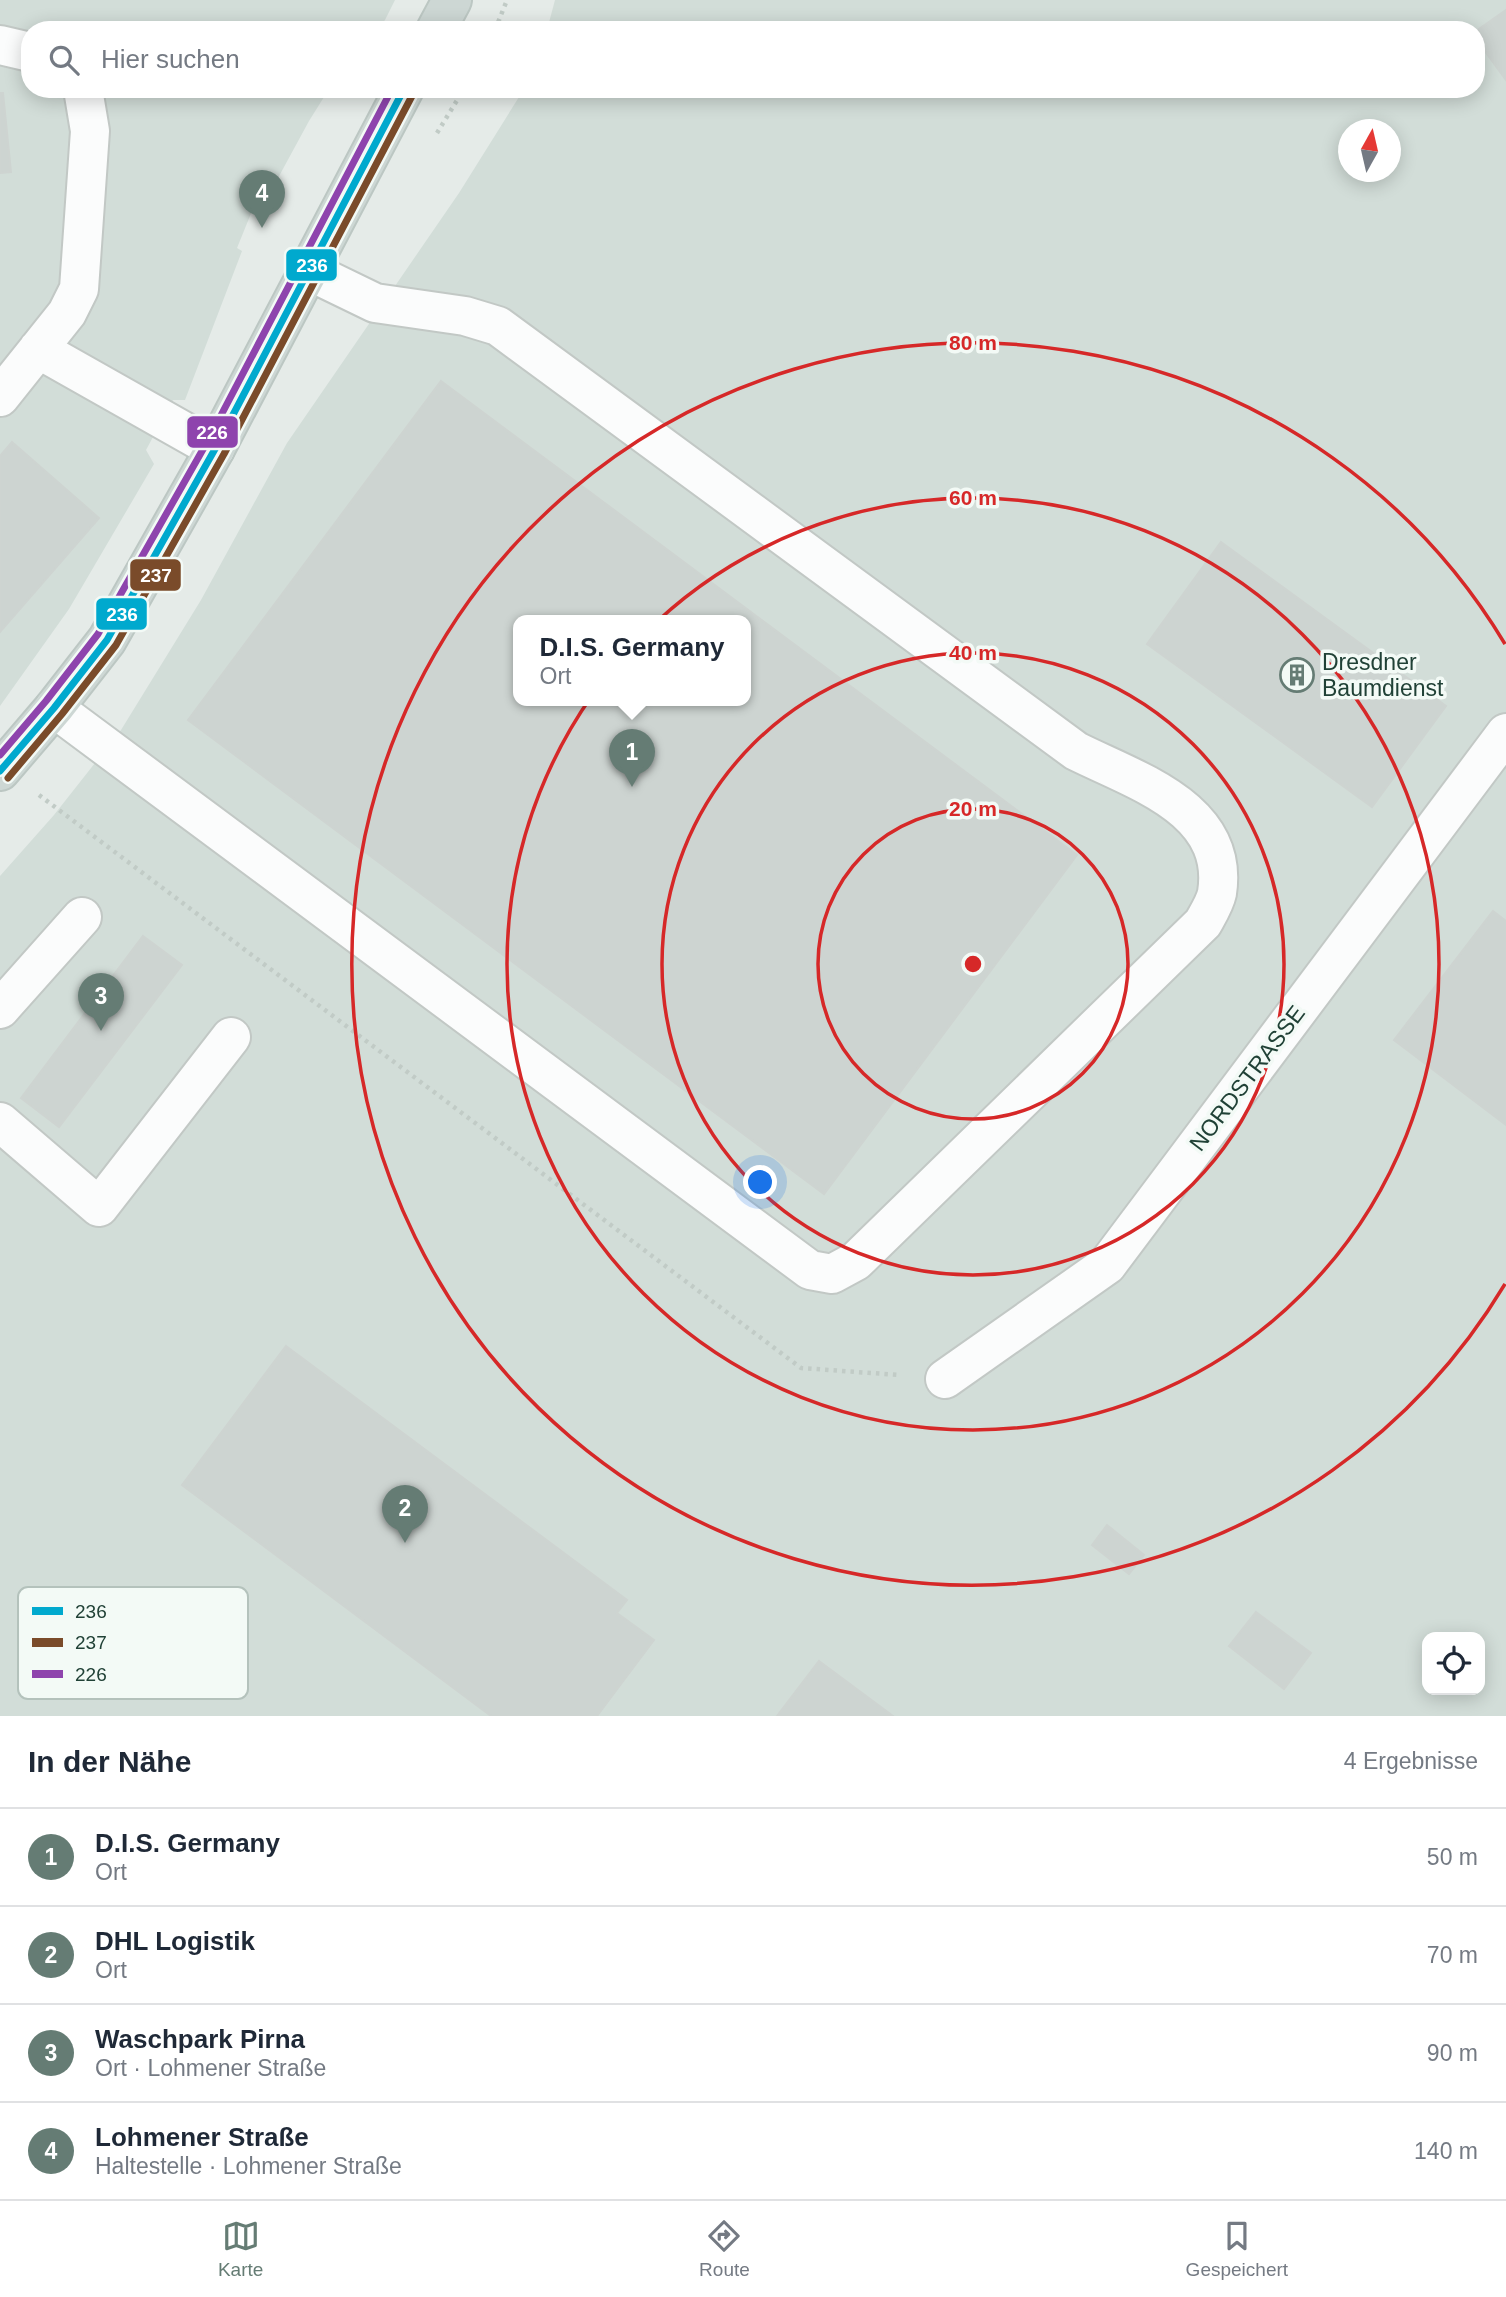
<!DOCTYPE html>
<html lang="de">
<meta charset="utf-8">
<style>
:root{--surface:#fff;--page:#f2f2f3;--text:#1f2937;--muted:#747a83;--line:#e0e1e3;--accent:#657c74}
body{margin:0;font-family:Helvetica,sans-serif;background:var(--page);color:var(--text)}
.controls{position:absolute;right:21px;bottom:21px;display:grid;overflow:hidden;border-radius:14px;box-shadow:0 4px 18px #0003}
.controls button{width:63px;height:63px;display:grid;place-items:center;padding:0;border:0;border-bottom:2px solid var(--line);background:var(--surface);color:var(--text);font:35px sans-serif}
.compass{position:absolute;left:1338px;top:119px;width:63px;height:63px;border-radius:50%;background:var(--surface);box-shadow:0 4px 18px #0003;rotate:8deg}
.you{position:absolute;left:761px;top:1183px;width:24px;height:24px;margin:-18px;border:5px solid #fff;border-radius:50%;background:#1a73e8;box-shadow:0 0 0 10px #1a73e833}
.badge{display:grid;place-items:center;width:46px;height:46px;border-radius:50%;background:var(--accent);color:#fff;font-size:23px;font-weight:700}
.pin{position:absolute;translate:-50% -58px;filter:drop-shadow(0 2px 4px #0008)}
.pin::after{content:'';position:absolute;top:37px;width:24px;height:21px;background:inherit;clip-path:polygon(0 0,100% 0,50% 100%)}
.popup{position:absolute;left:513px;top:615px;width:238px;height:91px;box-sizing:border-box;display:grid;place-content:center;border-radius:14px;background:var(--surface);filter:drop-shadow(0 2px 5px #0005);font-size:23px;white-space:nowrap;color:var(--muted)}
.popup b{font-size:26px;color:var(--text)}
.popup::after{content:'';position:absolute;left:50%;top:100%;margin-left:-14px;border:14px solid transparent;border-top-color:var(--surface)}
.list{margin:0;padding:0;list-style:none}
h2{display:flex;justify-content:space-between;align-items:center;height:91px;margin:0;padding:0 28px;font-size:30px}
h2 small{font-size:23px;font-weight:400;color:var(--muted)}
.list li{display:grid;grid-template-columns:46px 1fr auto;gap:21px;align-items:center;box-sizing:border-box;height:98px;padding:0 28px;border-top:2px solid var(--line)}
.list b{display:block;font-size:26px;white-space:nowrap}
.list p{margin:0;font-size:23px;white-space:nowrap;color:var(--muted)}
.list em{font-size:23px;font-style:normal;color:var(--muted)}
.icon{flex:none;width:38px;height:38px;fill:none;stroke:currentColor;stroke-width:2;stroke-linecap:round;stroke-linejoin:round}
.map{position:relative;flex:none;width:1506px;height:1716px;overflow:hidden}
.search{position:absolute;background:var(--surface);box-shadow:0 4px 18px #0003;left:21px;right:21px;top:21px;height:77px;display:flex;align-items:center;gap:18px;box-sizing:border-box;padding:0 24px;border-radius:28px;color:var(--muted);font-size:26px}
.sheet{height:483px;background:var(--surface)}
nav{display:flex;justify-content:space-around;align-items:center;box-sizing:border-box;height:98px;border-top:2px solid var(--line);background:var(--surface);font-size:19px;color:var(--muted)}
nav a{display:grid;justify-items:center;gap:4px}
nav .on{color:var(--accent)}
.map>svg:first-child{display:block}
.built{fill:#d2ddd8;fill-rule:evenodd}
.building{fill:#cdd4d1;stroke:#ced4d1;stroke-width:2;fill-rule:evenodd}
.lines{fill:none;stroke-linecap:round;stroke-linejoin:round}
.minor-casing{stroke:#c2c8c5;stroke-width:42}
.major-casing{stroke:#bcc7c3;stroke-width:42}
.path{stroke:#c1cbc6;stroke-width:4.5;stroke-dasharray:3.5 5;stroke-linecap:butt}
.minor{stroke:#fbfcfc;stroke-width:38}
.major{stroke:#cdd7d4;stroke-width:38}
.bus-1-casing{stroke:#f3faf6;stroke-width:12}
.bus-2-casing{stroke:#f3faf6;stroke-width:12}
.bus-3-casing{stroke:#f3faf6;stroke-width:12}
.bus-1{stroke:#00a9ce;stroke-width:7}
.bus-2{stroke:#7a4b2a;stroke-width:7}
.bus-3{stroke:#8e44ad;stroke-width:7}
.ring{fill:none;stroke:#d62828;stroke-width:3.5}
.labels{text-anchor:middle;stroke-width:7;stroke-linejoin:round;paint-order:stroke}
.poi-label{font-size:23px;fill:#204136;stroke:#f3faf6;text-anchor:start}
.street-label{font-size:23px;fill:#204136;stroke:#f3faf6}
.key{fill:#f3faf6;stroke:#b4c2bc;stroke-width:2}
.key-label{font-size:19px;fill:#204136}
.centre{fill:#d62828;stroke:#f3faf6;stroke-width:3.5}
.ring-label{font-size:21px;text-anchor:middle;font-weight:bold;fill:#d62828;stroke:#f3faf6;stroke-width:7;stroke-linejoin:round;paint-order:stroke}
.line-badge{stroke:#f3faf6;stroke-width:2.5}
.badge-label{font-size:19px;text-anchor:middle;font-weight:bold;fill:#fff}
</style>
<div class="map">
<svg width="1506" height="1716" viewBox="0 0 1506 1716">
<rect width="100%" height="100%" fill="#e5ebe8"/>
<!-- built -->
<path class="built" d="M0,0H395L385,20L376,30H30V89H329L309,121L259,213L252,211L237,248L242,251L185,400H173L146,450L154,464L69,609L0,706Z
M555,0H1506V1716H0V876L54,815L121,730L201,600L287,443L459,193L524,89H1476V30H547ZM1348,130H1390V172H1348ZM518,621H746V701H518ZM1427,1637H1480V1690H1427Z"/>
<!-- building -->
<path class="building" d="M1506,10V80L1476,39V31Z
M0,93H3L11,172L0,173Z
M441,381L1077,855L824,1194L188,720ZM518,621H746V701H518Z
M12,442L99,518L0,632V456Z
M1221,542L1446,706L1372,807L1147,644Z
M1493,911L1506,921V1125L1394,1040Z
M143,936L182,965L59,1127L21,1098Z
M286,1346L627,1600L617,1613L654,1640L597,1716H491L182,1485Z
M1107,1525L1144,1555L1129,1574L1092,1545Z
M1256,1612L1311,1653L1284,1689L1229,1646Z
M819,1661L893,1716H777Z"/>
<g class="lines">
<!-- minor casing -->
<g class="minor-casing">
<path id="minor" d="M0,45L30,52
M38,349L215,449
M0,397L67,313L79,289L90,131L83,89
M54,708L810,1270L832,1274L856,1261L1203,923C1208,914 1215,903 1217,893C1230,809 1136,781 1076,751L498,326L465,316L375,303L309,271
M0,1009L82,917
M0,1122L99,1207L231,1037
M945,1379L1107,1265L1506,733"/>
</g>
<!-- major casing -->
<g class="major-casing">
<path id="major" d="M436,30L452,0
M0,771L54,708L107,640L215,449L404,89"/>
</g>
<!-- path -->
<path class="path" d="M495,30L507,0
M437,133L464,89
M39,795L801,1368L899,1375"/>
<!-- minor -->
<use href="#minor" class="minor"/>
<!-- major -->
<use href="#major" class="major"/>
<!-- bus-1 casing -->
<g class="bus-1-casing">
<path id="bus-1" d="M0,771L54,708L107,640L215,449L404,89"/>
</g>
<!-- bus-2 casing -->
<g class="bus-2-casing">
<path id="bus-2" d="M8,778L62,714L116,645L224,454L413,94"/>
</g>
<!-- bus-3 casing -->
<g class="bus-3-casing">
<path id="bus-3" d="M0,755L46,701L98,634L206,444L392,89"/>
</g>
<!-- bus-1 -->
<use href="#bus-1" class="bus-1"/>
<!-- bus-2 -->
<use href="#bus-2" class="bus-2"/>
<!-- bus-3 -->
<use href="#bus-3" class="bus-3"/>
</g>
<!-- distance rings -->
<g class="ring">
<circle cx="973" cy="964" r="155"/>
<circle cx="973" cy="964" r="311"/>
<circle cx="973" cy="964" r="466"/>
<path d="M1505 1284A621 621 0 1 1 1505 644"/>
</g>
<!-- icons -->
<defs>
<g id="building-ring" transform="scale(1.75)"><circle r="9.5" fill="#f3faf6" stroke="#657c74" stroke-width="1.5"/><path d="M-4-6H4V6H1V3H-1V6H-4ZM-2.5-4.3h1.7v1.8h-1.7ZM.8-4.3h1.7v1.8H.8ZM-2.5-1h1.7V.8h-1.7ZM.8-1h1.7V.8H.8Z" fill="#657c74"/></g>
</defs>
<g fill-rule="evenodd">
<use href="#building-ring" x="1297" y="675"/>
</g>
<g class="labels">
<!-- poi labels -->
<g class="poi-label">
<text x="1322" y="670">Dresdner<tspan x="1322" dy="26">Baumdienst</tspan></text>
</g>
<!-- street labels -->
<g class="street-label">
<text transform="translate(1247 1078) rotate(-53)" y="8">NORDSTRASSE</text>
</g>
</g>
<!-- legend -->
<rect x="18" y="1587" width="230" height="112" rx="10" class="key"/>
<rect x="32" y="1607" width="31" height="8" fill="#00a9ce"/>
<rect x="32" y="1638" width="31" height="9" fill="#7a4b2a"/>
<rect x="32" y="1670" width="31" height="8" fill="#8e44ad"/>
<g class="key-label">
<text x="75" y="1618">236</text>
<text x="75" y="1649">237</text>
<text x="75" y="1681">226</text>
</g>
<circle cx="973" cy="964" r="10" class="centre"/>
<g class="ring-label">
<text x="973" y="350">80 m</text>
<text x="973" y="505">60 m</text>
<text x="973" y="660">40 m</text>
<text x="973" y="816">20 m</text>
</g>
<g class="line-badge">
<rect x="285" y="248" width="53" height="34" rx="7" fill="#00a9ce"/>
<rect x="186" y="415" width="53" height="34" rx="7" fill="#8e44ad"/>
<rect x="129" y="558" width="53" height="34" rx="7" fill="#7a4b2a"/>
<rect x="95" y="597" width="53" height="34" rx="7" fill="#00a9ce"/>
</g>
<g class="badge-label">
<text x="312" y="272">236</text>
<text x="212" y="439">226</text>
<text x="156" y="582">237</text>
<text x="122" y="621">236</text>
</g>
</svg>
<div class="controls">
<button><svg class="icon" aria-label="locate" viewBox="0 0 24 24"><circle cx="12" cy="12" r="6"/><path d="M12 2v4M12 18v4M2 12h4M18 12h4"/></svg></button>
</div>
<svg class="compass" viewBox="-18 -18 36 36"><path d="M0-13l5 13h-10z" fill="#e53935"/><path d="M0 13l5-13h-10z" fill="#747a83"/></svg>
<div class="you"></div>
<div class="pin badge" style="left:632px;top:787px">1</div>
<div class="popup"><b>D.I.S. Germany</b>Ort</div>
<div class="pin badge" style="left:405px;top:1543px">2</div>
<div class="pin badge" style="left:101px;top:1031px">3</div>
<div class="pin badge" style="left:262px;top:228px">4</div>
<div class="search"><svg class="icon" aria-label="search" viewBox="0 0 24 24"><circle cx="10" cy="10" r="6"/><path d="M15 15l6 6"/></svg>Hier suchen</div>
</div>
<section class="sheet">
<h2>In der Nähe<small>4 Ergebnisse</small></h2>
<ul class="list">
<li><span class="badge">1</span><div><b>D.I.S. Germany</b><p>Ort</p></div><em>50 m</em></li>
<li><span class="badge">2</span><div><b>DHL Logistik</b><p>Ort</p></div><em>70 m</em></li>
<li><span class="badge">3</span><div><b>Waschpark Pirna</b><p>Ort · Lohmener Straße</p></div><em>90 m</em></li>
<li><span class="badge">4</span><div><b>Lohmener Straße</b><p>Haltestelle · Lohmener Straße</p></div><em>140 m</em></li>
</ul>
</section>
<nav>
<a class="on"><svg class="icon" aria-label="map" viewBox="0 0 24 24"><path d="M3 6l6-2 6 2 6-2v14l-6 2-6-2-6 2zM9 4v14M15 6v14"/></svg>Karte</a>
<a><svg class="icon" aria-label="directions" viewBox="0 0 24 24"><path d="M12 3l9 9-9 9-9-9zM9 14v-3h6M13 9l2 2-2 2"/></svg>Route</a>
<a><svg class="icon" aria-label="saved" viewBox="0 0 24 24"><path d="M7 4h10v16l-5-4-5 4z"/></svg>Gespeichert</a>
</nav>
